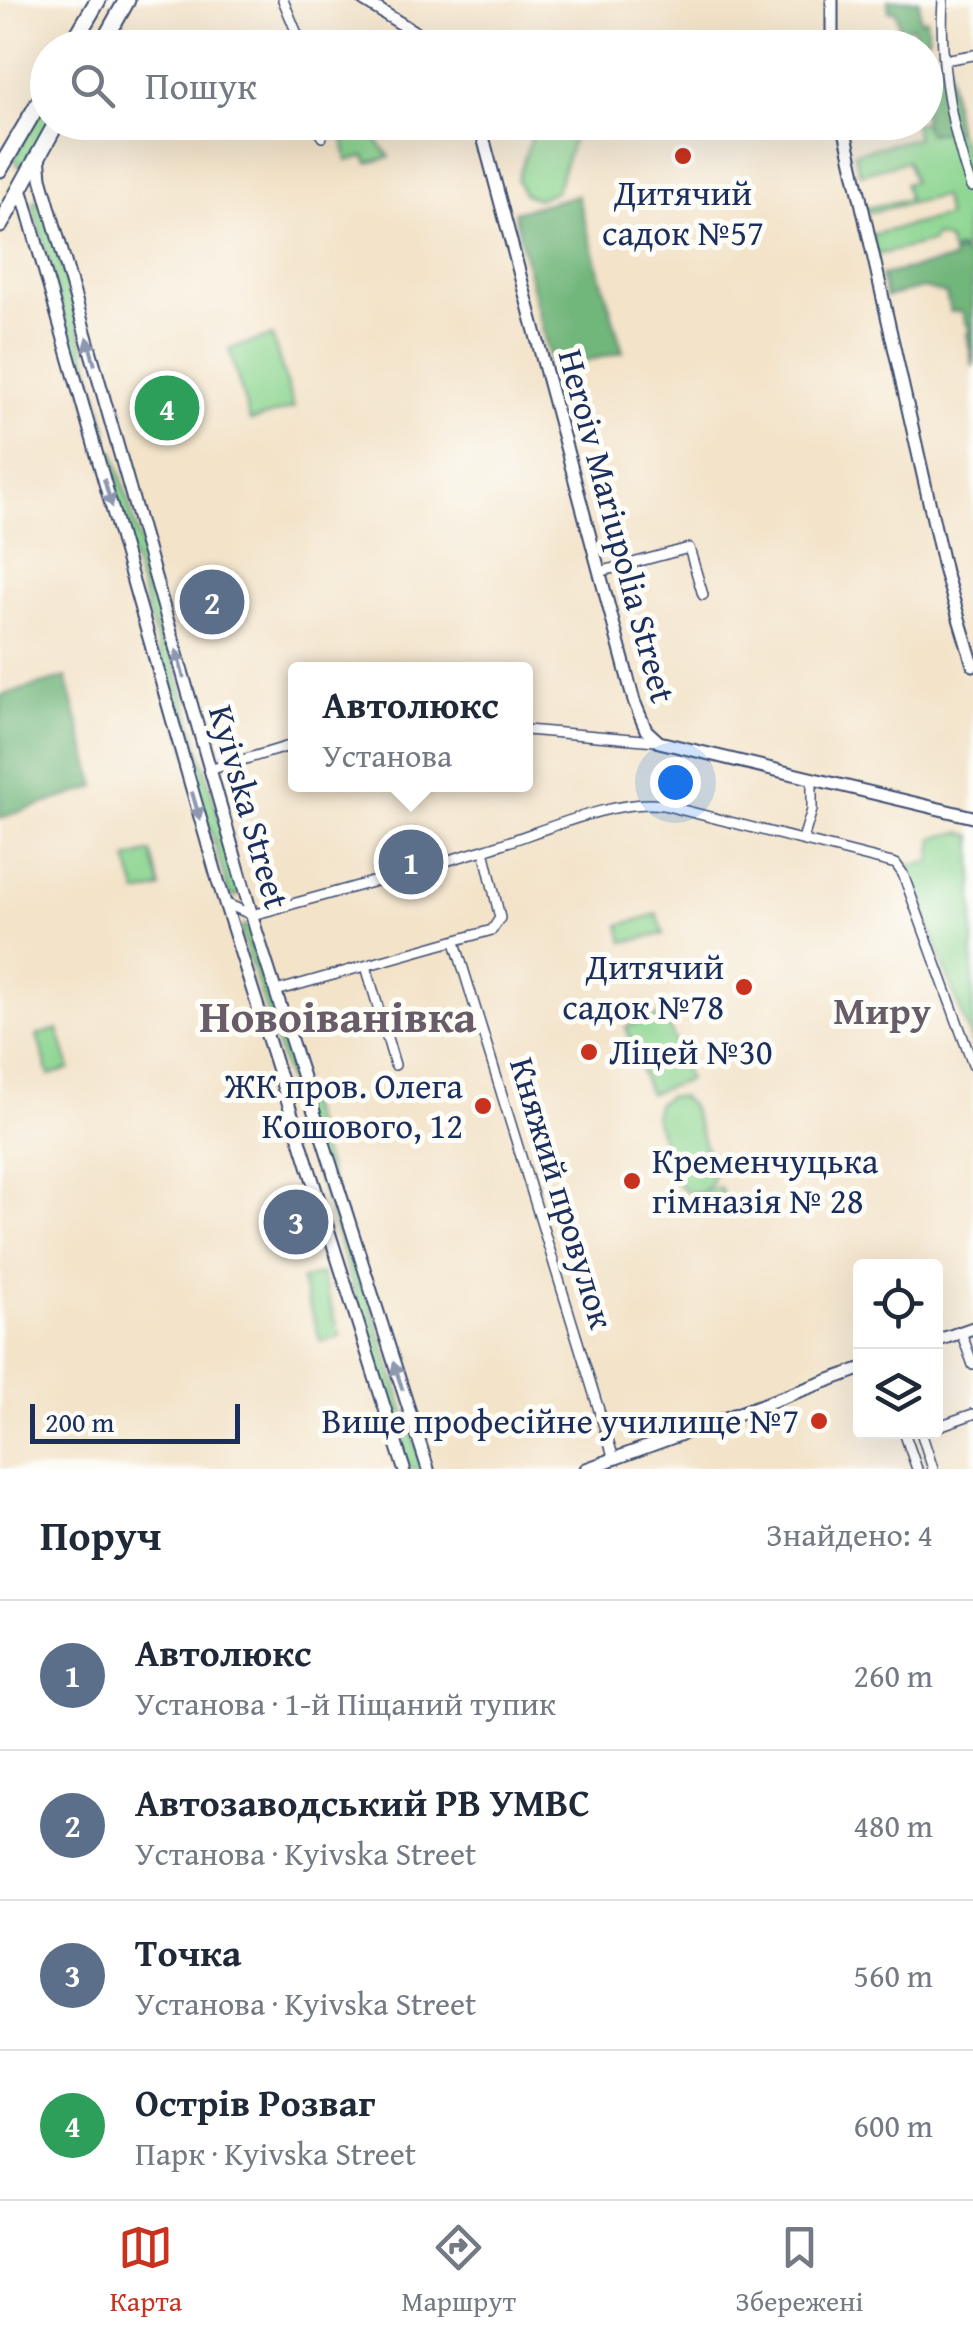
<!DOCTYPE html>
<html lang="uk">
<meta charset="utf-8">
<style>
:root{--surface:#fff;--page:#f6f6f7;--text:#1f2937;--muted:#747a83;--line:#e0e1e3;--accent:#c8321e}
body{margin:0;font-family:"Gentium Book Plus",serif;background:var(--page);color:var(--text)}
.controls{position:absolute;right:30px;bottom:30px;display:grid;overflow:hidden;border-radius:10px;box-shadow:0 10px 40px #0002}
.controls button{width:90px;height:90px;display:grid;place-items:center;padding:0;border:0;border-bottom:2px solid var(--line);background:var(--surface);color:var(--text);font:50px sans-serif}
.scale{position:absolute;left:30px;bottom:25px;width:210px;box-sizing:border-box;padding-left:10px;border:5px solid #1b2f5e;border-top:0;font-size:28px;line-height:35px;white-space:nowrap;color:#1b2f5e;-webkit-text-stroke:8px #fdfcf7;paint-order:stroke}
.you{position:absolute;left:675px;top:782px;width:35px;height:35px;margin:-25px;border:8px solid #fff;border-radius:50%;background:#1a73e8;box-shadow:0 0 0 15px #1a73e833}
.badge{display:grid;place-items:center;width:65px;height:65px;border-radius:50%;background:var(--accent);color:#fff;font-size:32px;font-weight:700}
.pin{position:absolute;translate:-50% -50%;border:5px solid #fff;box-shadow:0 2px 10px #0006}
.popup{position:absolute;left:288px;top:662px;width:245px;height:130px;box-sizing:border-box;display:grid;place-content:center;border-radius:10px;background:var(--surface);filter:drop-shadow(0 2px 8px #0005);font-size:32px;white-space:nowrap;color:var(--muted)}
.popup b{font-size:38px;color:var(--text)}
.popup::after{content:'';position:absolute;left:50%;top:100%;margin-left:-20px;border:20px solid transparent;border-top-color:var(--surface)}
.list{margin:0;padding:0;list-style:none}
h2{display:flex;justify-content:space-between;align-items:center;height:130px;margin:0;padding:0 40px;font-size:42px}
h2 small{font-size:32px;font-weight:400;color:var(--muted)}
.list li{display:grid;grid-template-columns:65px 1fr auto;gap:30px;align-items:center;box-sizing:border-box;height:150px;padding:0 40px;border-top:2px solid var(--line)}
.list b{display:block;font-size:38px;white-space:nowrap}
.list p{margin:0;font-size:32px;white-space:nowrap;color:var(--muted)}
.list em{font-size:32px;font-style:normal;color:var(--muted)}
.icon{flex:none;width:55px;height:55px;fill:none;stroke:currentColor;stroke-width:2;stroke-linecap:round;stroke-linejoin:round}
.map{position:relative;flex:none;width:973px;height:1469px;overflow:hidden}
.search{position:absolute;background:var(--surface);box-shadow:0 10px 40px #0002;left:30px;right:30px;top:30px;height:110px;display:flex;align-items:center;gap:25px;box-sizing:border-box;padding:0 35px;border-radius:55px;color:var(--muted);font-size:38px}
.sheet{height:730px;background:var(--surface)}
nav{display:flex;justify-content:space-around;align-items:center;box-sizing:border-box;height:140px;border-top:2px solid var(--line);background:var(--surface);font-size:28px;color:var(--muted)}
nav a{display:grid;justify-items:center;gap:5px}
nav .on{color:var(--accent)}
.map>svg:first-child{display:block}
.green{fill:#8cd590;stroke:#548277;stroke-width:2.5}
.forest{fill:#71b67a;stroke:#46726c;stroke-width:2.5}
.lines{fill:none;stroke-linecap:round;stroke-linejoin:round}
.street-casing{stroke:#3b4a6e;stroke-width:12}
.secondary-casing{stroke:#3b4a6e;stroke-width:15}
.highway-casing{stroke:#3b4a6e;stroke-width:19}
.street{stroke:#fff;stroke-width:9}
.secondary{stroke:#fff;stroke-width:11}
.highway{stroke:#fff;stroke-width:15}
.oneway{fill:#8d97ae}
.poi-dot{fill:#c8321e;stroke:#fdfcf7;stroke-width:4}
.labels{text-anchor:middle;stroke-width:10;stroke-linejoin:round;paint-order:stroke}
.poi-label{font-size:35px;fill:#1b2f5e;stroke:#fdfcf7;text-anchor:end}
.street-label{font-size:35px;fill:#1b2f5e;stroke:#fdfcf7}
.neighbourhood-label{font-size:38px;font-weight:bold;fill:#675c68;stroke:#fdfcf7}
.district-label{font-size:45px;font-weight:bold;fill:#675c68;stroke:#fdfcf7}
</style>
<div class="map">
<svg width="973" height="1469" viewBox="0 0 973 1469">
<rect width="100%" height="100%" fill="#fdfcf7"/>
<filter id="ink" filterUnits="userSpaceOnUse"><feTurbulence type="fractalNoise" baseFrequency=".01" numOctaves="2"/><feDisplacementMap in="SourceGraphic" scale="20" xChannelSelector="R" yChannelSelector="G"/><feConvolveMatrix kernelMatrix="1 2 1 2 8 2 1 2 1" color-interpolation-filters="sRGB"/></filter>
<filter id="wash" filterUnits="userSpaceOnUse"><feTurbulence type="fractalNoise" baseFrequency=".0048" numOctaves="4" result="noise"/><feDisplacementMap in="SourceGraphic" scale="40" xChannelSelector="R" yChannelSelector="G"/><feGaussianBlur stdDeviation="2.25" result="paint"/><feColorMatrix in="noise" values="0 0 0 0 0 0 0 0 0 0 0 0 0 0 0 0 0 1.4 0 .05"/><feComposite in="paint" operator="in"/></filter>
<g filter="url(#wash)">
<rect width="100%" height="100%" fill="#f3e3c9"/>
<!-- green -->
<path class="green" d="M47,98L50,123L26,164L18,166L15,155Z
M540,122L564,123L571,130L573,139L556,191L537,199L524,194L517,180L535,127Z
M326,123H362L390,157L368,163L365,156L347,161L342,131L328,132Z
M914,123H923L928,133L957,130L973,174V212L966,217L964,251L956,249L952,254L948,240L934,236L932,242L876,255L871,235L947,216L942,196L867,213L866,208L908,199L905,184L913,181L907,161L860,174L854,153L916,138Z
M36,199L44,203L107,430L103,435L96,433L33,205Z
M272,336L294,408L250,421L229,349Z
M107,449L114,452L240,891L236,897L229,894L103,455Z
M961,832L973,836V1045L907,866L931,862L934,838Z
M151,852L161,888L138,894L127,859Z
M657,914L664,934L624,942L620,925Z
M244,925L251,929L423,1469H410L241,931Z
M665,1013L688,1080L649,1094L626,1027Z
M58,1029L70,1069L49,1075L37,1035Z
M668,1096L681,1097L691,1106L714,1171L711,1184L702,1192L720,1187L727,1205L697,1215L691,1197L699,1193L687,1192L677,1183L654,1117L657,1104Z
M321,1274L340,1336L321,1342L301,1280Z"/>
<!-- forest -->
<path class="forest" d="M888,0H919L920,20L926,19L929,37L926,38L928,58L936,57L938,65L948,64L957,130L928,133L923,123L926,48L920,47L912,26L900,32L896,11H889Z
M577,195L623,352L552,369L514,212Z
M956,249L966,256L973,254V367L967,333L970,331L961,311L950,312L946,294L923,288L886,297L881,275L952,260Z
M66,677L96,787L0,818V696Z"/>
</g>
<g filter="url(#ink)">
<g class="lines">
<!-- street casing -->
<g class="street-casing">
<path id="street" d="M283,0L303,48
M943,0C939,63 951,127 971,187
M944,60L973,55
M320,122L322,137
M599,572L689,548L703,595
M526,730L656,741
M209,770L296,744
M803,839L812,810V778
M225,903L252,915C329,894 407,873 483,850C532,836 614,797 663,805L896,864L903,874L973,1065
M455,942L614,1459
M366,966L395,1065
M276,991L492,930L500,918L484,850
M961,1332L973,1365
M936,1427L973,1414
M904,1432L917,1469
M921,1432L933,1469"/>
</g>
<!-- secondary casing -->
<g class="secondary-casing">
<path id="secondary" d="M363,0L440,48
M832,0V48
M479,122L634,701L646,730L659,742L973,817
M843,122L945,572L973,665
M39,155L41,178L256,930L428,1469
M18,192L23,195L219,884L404,1469
M936,1341L973,1328
M586,1469L860,1369"/>
</g>
<!-- highway casing -->
<g class="highway-casing">
<path id="highway" d="M70,48L98,0
M100,48L127,0
M0,169L48,87
M0,225L57,122"/>
</g>
<!-- street -->
<use href="#street" class="street"/>
<!-- secondary -->
<use href="#secondary" class="secondary"/>
<!-- highway -->
<use href="#highway" class="highway"/>
</g>
<!-- one-way arrows -->
<defs><path id="oneway-solid" d="M-6-.8H1V-3.2L6.5 0L1 3.2V.8H-6Z" transform="scale(2.5)"/></defs>
<g class="oneway">
<use href="#oneway-solid" transform="translate(91 351) rotate(-105)"/>
<use href="#oneway-solid" transform="translate(108 493) rotate(74)"/>
<use href="#oneway-solid" transform="translate(180 664) rotate(-105)"/>
<use href="#oneway-solid" transform="translate(196 806) rotate(74)"/>
<use href="#oneway-solid" transform="translate(398 1376) rotate(-108)"/>
</g>
</g>
<!-- markers -->
<g class="poi-dot">
<circle cx="683" cy="156" r="10"/>
<circle cx="744" cy="987" r="10"/>
<circle cx="589" cy="1052" r="10"/>
<circle cx="483" cy="1106" r="10"/>
<circle cx="632" cy="1181" r="10"/>
<circle cx="819" cy="1421" r="10"/>
</g>
<g class="labels">
<!-- poi labels -->
<g class="poi-label">
<text x="683" y="205" text-anchor="middle">Дитячий<tspan x="683" dy="40">садок №57</tspan></text>
<text x="724" y="979">Дитячий<tspan x="724" dy="40">садок №78</tspan></text>
<text x="609" y="1064" text-anchor="start">Ліцей №30</text>
<text x="463" y="1098">ЖК пров. Олега<tspan x="463" dy="40">Кошового, 12</tspan></text>
<text x="652" y="1173" text-anchor="start">Кременчуцька<tspan x="652" dy="40">гімназія № 28</tspan></text>
<text x="799" y="1433">Вище професійне училище №7</text>
</g>
<!-- street labels -->
<g class="street-label">
<text transform="translate(617 526) rotate(75)" y="12">Heroiv Mariupolia Street</text>
<text transform="translate(249 807) rotate(74)" y="12">Kyivska Street</text>
<text transform="translate(562 1193) rotate(73)" y="12">Княжий провулок</text>
</g>
<!-- neighbourhood labels -->
<g class="neighbourhood-label">
<text x="882" y="1024">Миру</text>
</g>
<!-- district labels -->
<g class="district-label">
<text x="338" y="1032">Новоіванівка</text>
</g>
</g>
</svg>
<div class="controls">
<button><svg class="icon" aria-label="locate" viewBox="0 0 24 24"><circle cx="12" cy="12" r="6"/><path d="M12 2v4M12 18v4M2 12h4M18 12h4"/></svg></button>
<button><svg class="icon" aria-label="layers" viewBox="0 0 24 24"><path d="M12 4l9 5-9 5-9-5zM3 14l9 5 9-5"/></svg></button>
</div>
<div class="scale">200 m</div>
<div class="you"></div>
<div class="pin badge" style="left:411px;top:862px;background:#5c6f8a">1</div>
<div class="popup"><b>Автолюкс</b>Установа</div>
<div class="pin badge" style="left:212px;top:602px;background:#5c6f8a">2</div>
<div class="pin badge" style="left:296px;top:1222px;background:#5c6f8a">3</div>
<div class="pin badge" style="left:167px;top:408px;background:#2e9e5b">4</div>
<div class="search"><svg class="icon" aria-label="search" viewBox="0 0 24 24"><circle cx="10" cy="10" r="6"/><path d="M15 15l6 6"/></svg>Пошук</div>
</div>
<section class="sheet">
<h2>Поруч<small>Знайдено: 4</small></h2>
<ul class="list">
<li><span class="badge" style="background:#5c6f8a">1</span><div><b>Автолюкс</b><p>Установа · 1-й Піщаний тупик</p></div><em>260 m</em></li>
<li><span class="badge" style="background:#5c6f8a">2</span><div><b>Автозаводський РВ УМВС</b><p>Установа · Kyivska Street</p></div><em>480 m</em></li>
<li><span class="badge" style="background:#5c6f8a">3</span><div><b>Точка</b><p>Установа · Kyivska Street</p></div><em>560 m</em></li>
<li><span class="badge" style="background:#2e9e5b">4</span><div><b>Острів Розваг</b><p>Парк · Kyivska Street</p></div><em>600 m</em></li>
</ul>
</section>
<nav>
<a class="on"><svg class="icon" aria-label="map" viewBox="0 0 24 24"><path d="M3 6l6-2 6 2 6-2v14l-6 2-6-2-6 2zM9 4v14M15 6v14"/></svg>Карта</a>
<a><svg class="icon" aria-label="directions" viewBox="0 0 24 24"><path d="M12 3l9 9-9 9-9-9zM9 14v-3h6M13 9l2 2-2 2"/></svg>Маршрут</a>
<a><svg class="icon" aria-label="saved" viewBox="0 0 24 24"><path d="M7 4h10v16l-5-4-5 4z"/></svg>Збережені</a>
</nav>
